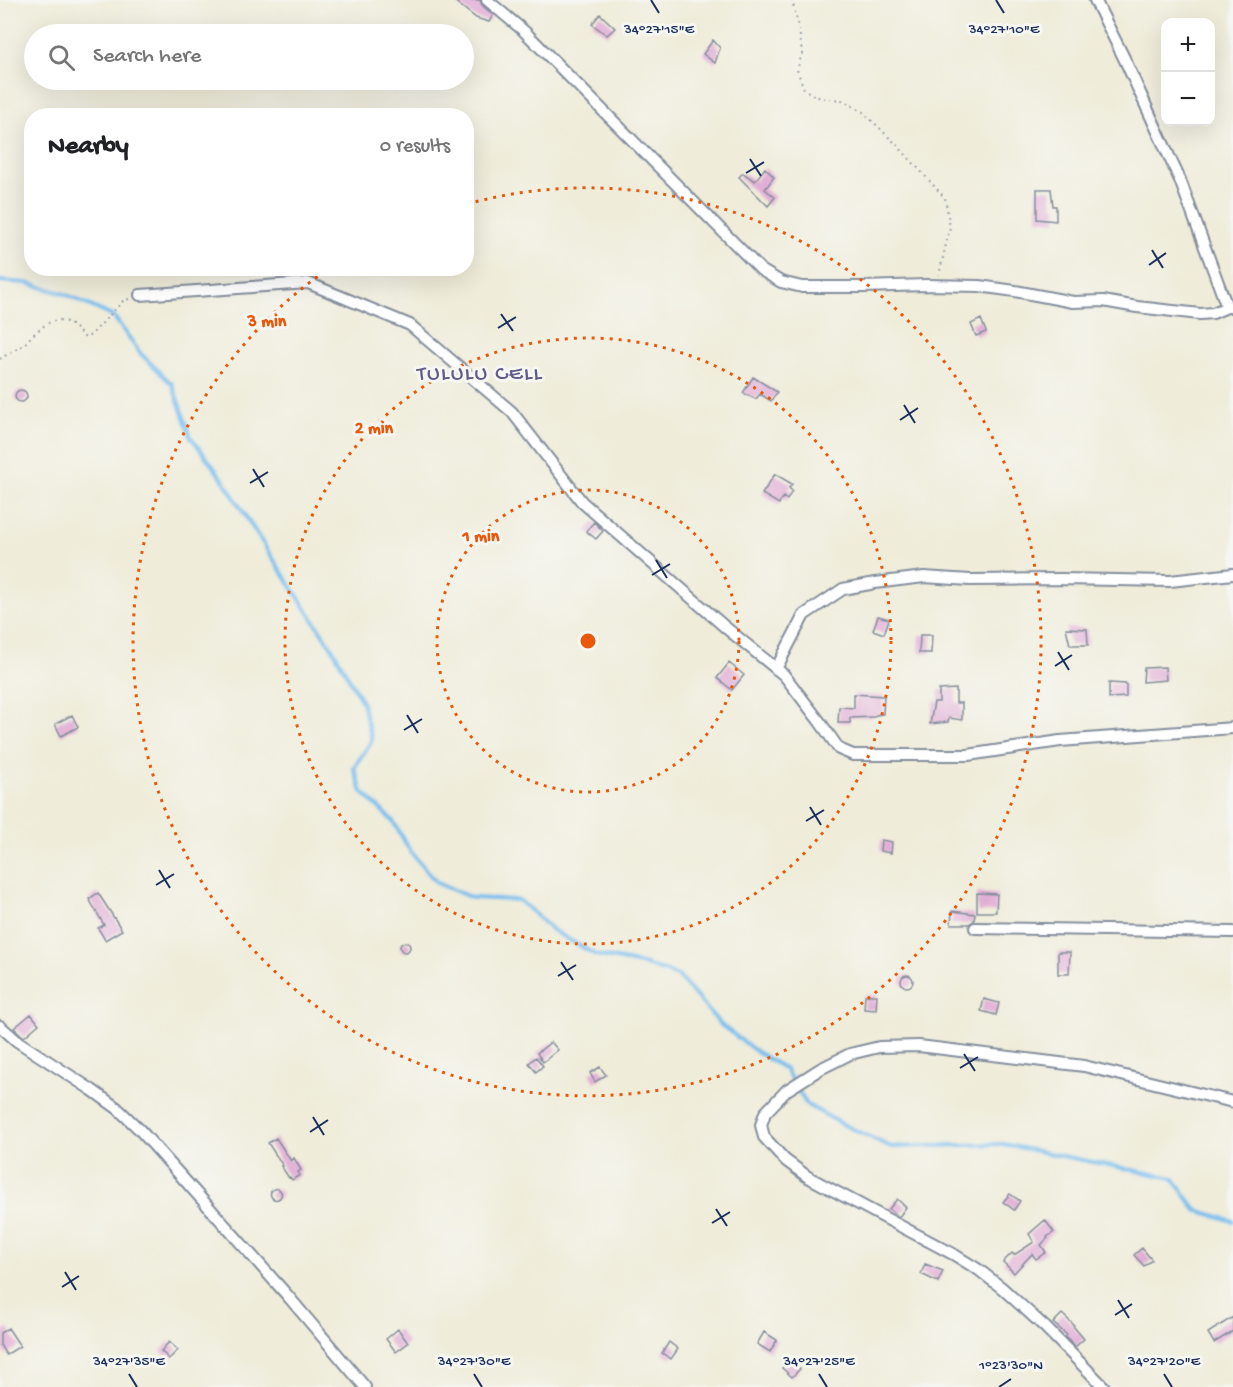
<!DOCTYPE html>
<meta charset="utf-8">
<style>
:root{--surface:#fff;--page:#f2f2f2;--text:#202124;--muted:#757577;--line:#e0e0e0}
body{margin:0;font-family:"Gochi Hand",sans-serif;background:var(--page);color:var(--text)}
.controls{position:absolute;right:18px;top:18px;display:grid;overflow:hidden;border-radius:12px;box-shadow:0 6px 24px #0002}
.controls button{width:54px;height:54px;display:grid;place-items:center;padding:0;border:0;border-bottom:2px solid var(--line);background:var(--surface);color:var(--text);font:30px sans-serif}
.list{margin:0;padding:0;list-style:none}
h2{display:flex;justify-content:space-between;align-items:center;height:78px;margin:0;padding:0 24px;font-size:26px}
h2 small{font-size:20px;font-weight:400;color:var(--muted)}
.icon{flex:none;width:33px;height:33px;fill:none;stroke:currentColor;stroke-width:2;stroke-linecap:round;stroke-linejoin:round}
.map{position:relative;flex:none;width:1233px;height:1387px;overflow:hidden}
.search{position:absolute;background:var(--surface);box-shadow:0 6px 24px #0002;left:24px;top:24px;width:450px;height:66px;display:flex;align-items:center;gap:15px;box-sizing:border-box;padding:0 21px;border-radius:33px;color:var(--muted);font-size:22px}
.panel{position:absolute;background:var(--surface);box-shadow:0 6px 24px #0002;left:24px;top:108px;width:450px;height:168px;border-radius:24px}
.map>svg:first-child{display:block}
.lines{fill:none;stroke-linecap:round;stroke-linejoin:round}
.stream{stroke:#76bdee;stroke-width:4}
.building{fill:#e1aed6}
.street-casing{stroke:#858e9c;stroke-width:14}
.path{stroke:#858e9c;stroke-width:2;stroke-dasharray:1.5 4.5;stroke-linecap:butt}
.street{stroke:#fff;stroke-width:10}
.ticks{fill:none;stroke:#1b2f5e;stroke-width:2}
.ring{fill:none;stroke:#e8590c;stroke-width:3;stroke-dasharray:3 6}
.labels{text-anchor:middle;stroke-width:6;stroke-linejoin:round;paint-order:stroke}
.quarter-label{font-size:22px;letter-spacing:1.5px;fill:#605b88;stroke:#f6f6f2}
.ticks-label{font-size:15px;text-anchor:middle;fill:#1b2f5e;stroke:#f6f6f2;stroke-width:6;stroke-linejoin:round;paint-order:stroke}
.centre{fill:#e8590c;stroke:#f6f6f2;stroke-width:3}
.ring-label{font-size:18px;text-anchor:middle;font-weight:bold;fill:#e8590c;stroke:#f6f6f2;stroke-width:6;stroke-linejoin:round;paint-order:stroke}
</style>
<div class="map">
<svg width="1233" height="1387" viewBox="0 0 1233 1387">
<rect width="100%" height="100%" fill="#f6f6f2"/>
<filter id="ink" filterUnits="userSpaceOnUse"><feTurbulence type="fractalNoise" baseFrequency=".0167" numOctaves="2"/><feDisplacementMap in="SourceGraphic" scale="12" xChannelSelector="R" yChannelSelector="G"/><feConvolveMatrix kernelMatrix="1 2 1 2 8 2 1 2 1" color-interpolation-filters="sRGB"/></filter>
<filter id="wash" filterUnits="userSpaceOnUse"><feTurbulence type="fractalNoise" baseFrequency=".008" numOctaves="4" result="noise"/><feDisplacementMap in="SourceGraphic" scale="24" xChannelSelector="R" yChannelSelector="G"/><feGaussianBlur stdDeviation="1.35" result="paint"/><feColorMatrix in="noise" values="0 0 0 0 0 0 0 0 0 0 0 0 0 0 0 0 0 1.4 0 .05"/><feComposite in="paint" operator="in"/></filter>
<g filter="url(#wash)">
<rect width="100%" height="100%" fill="#efecd9"/>
<g class="lines">
<!-- stream -->
<path class="stream" d="M0,281L27,283L65,294L114,317L140,353L172,384L191,437L224,481L258,536L334,651L362,702L372,740L354,768L362,792L393,821L410,851L437,883L472,898L519,900L552,930L596,955L646,965L678,976L721,1025L757,1052L785,1069L807,1105L844,1125L891,1147L1002,1144L1173,1178L1196,1210L1233,1221"/>
</g>
<g id="blocks">
<!-- building -->
<path class="building" d="M453,0H480L482,5L493,15L489,22L476,18Z
M600,14L615,28L607,35L592,24Z
M713,40L720,48L715,63L703,54Z
M765,168L774,177L765,189L775,197L768,206L739,177L743,173L755,181Z
M1037,189H1051L1053,206H1056V221L1037,219Z
M981,319L986,332L976,336L971,324Z
M753,377L777,392L771,401L760,394L756,399L743,393Z
M15 396a6 6 0 1 1 12 0a6 6 0 1 1-12 0Z
M775,474L792,484L789,488L792,491L787,500L783,497L779,504L762,494Z
M594,522L603,531L596,539L586,531Z
M878,616L889,619L884,634L873,630Z
M1066,628L1087,629L1088,645H1070Z
M920,635H932L931,653H919Z
M729,663L744,675L732,690L717,678Z
M1165,667L1166,680L1143,682L1144,668Z
M1109,683L1126,684V697L1109,698Z
M956,689V703H962V720L949,718L948,722L930,724L934,702H939V690Z
M854,694L884,696L883,714L876,715L874,717L850,718V723H838L839,707L854,708Z
M72,715L78,727L61,736L55,724Z
M881,840L892,842L891,853L880,851Z
M98,893L122,930L105,940L98,928L104,925L89,899Z
M977,893L997,894L996,912H977Z
M952,911L975,914L974,921L969,924H951Z
M400 947a5 5 0 1 1 10 0a5 5 0 1 1-10 0Z
M1058,952H1070L1069,974H1058Z
M901 981a6 6 0 1 1 12 0a6 6 0 1 1-12 0Z
M865,995H877L876,1010L864,1009Z
M984,999L999,1003L996,1015L981,1011Z
M31,1014L39,1024L24,1037L14,1028Z
M551,1042L558,1050L543,1062L537,1053Z
M536,1057L543,1066L536,1072L529,1063Z
M600,1067L606,1075L595,1082L590,1073Z
M276,1138L291,1161L294,1158L301,1170L298,1172L300,1175L292,1180L290,1177L289,1178L281,1166H283L268,1143Z
M270.5 1194a5.5 5.5 0 1 1 11 0a5.5 5.5 0 1 1-11 0Z
M1010,1194L1020,1201L1014,1210L1003,1202Z
M897,1199L906,1207L899,1217L889,1209Z
M1045,1220L1054,1232L1047,1237L1048,1238L1041,1245L1046,1252L1036,1259L1032,1254L1014,1273L1003,1262L1012,1253L1014,1255L1034,1242L1029,1234Z
M1142,1248L1152,1260L1144,1266L1134,1255Z
M925,1264L943,1271L938,1282L921,1274Z
M1062,1314L1074,1325L1073,1326L1084,1339L1075,1347L1065,1337L1067,1335L1053,1323Z
M1233,1317V1331L1214,1343L1208,1333Z
M8,1328L20,1346L6,1355L0,1345V1333Z
M398,1329L408,1343L396,1352L386,1339Z
M764,1332L777,1340L770,1352L757,1344Z
M169,1342L178,1350L169,1359L161,1351Z
M669,1342L678,1349L671,1359L662,1353Z
M790,1360L800,1369L792,1377L782,1368Z"/>
</g>
</g>
<g filter="url(#ink)">
<use href="#blocks" fill-opacity="0" stroke="#858e9c" stroke-width="1.5"/>
<g class="lines">
<!-- street casing -->
<g class="street-casing">
<path id="street" d="M487,0L524,31L761,270L781,282L802,287H863L926,285L979,286L1015,291L1073,302L1103,301L1137,307L1200,314L1213,313L1227,307H1233
M1095,0L1124,58L1180,180L1227,307
M140,295L308,283L410,325L512,412L582,502L725,627L784,675L820,722L839,749L853,755H968L1060,741L1233,728
M776,669L804,615L843,589L875,583L924,577L970,580L1061,579L1170,581L1233,574
M975,928L1233,932
M0,1026L17,1041L92,1090L117,1108L140,1130L287,1295L365,1387
M1104,1387L1046,1328L1002,1288L979,1270L953,1254L808,1177L785,1160L764,1137L761,1125L765,1113L787,1090L820,1069L850,1054L879,1047L919,1046L1084,1066L1233,1102"/>
</g>
<!-- path -->
<path class="path" d="M792,0L799,28L802,54L797,70L804,89L817,97L842,100L863,112L898,146L945,198L950,227L939,275
M0,359C7,354 17,350 24,344C28,341 30,337 34,334C57,313 65,317 85,338L91,335L123,301L129,299"/>
<!-- street -->
<use href="#street" class="street"/>
</g>
</g>
<!-- ticks -->
<path class="ticks" d="M651,0L659,13M996,0L1004,13M750,159L761,176M746,173L764,162M1152,250L1163,268M1149,265L1166,253M501,314L513,331M498,328L516,317M904,405L915,423M900,420L918,408M253,469L264,487M250,483L268,472M656,560L667,578M652,575L670,564M1058,652L1069,670M1055,666L1072,655M407,715L418,733M404,730L422,719M810,807L821,825M806,821L824,810M159,870L170,888M156,885L174,874M561,962L573,980M558,976L576,965M964,1054L975,1071M960,1068L978,1057M313,1117L324,1135M310,1132L328,1120M716,1209L727,1226M712,1223L730,1212M65,1272L76,1290M62,1287L79,1276M1118,1300L1129,1318M1115,1315L1132,1304M129,1374L137,1387M474,1374L482,1387M819,1374L827,1387M1164,1374L1172,1387M999,1387L1011,1379"/>
<!-- distance rings -->
<g class="ring">
<circle cx="588" cy="641" r="151"/>
<circle cx="588" cy="641" r="303"/>
<path d="M467 204A454 454 0 1 1 328 269"/>
</g>
<g class="labels">
<!-- quarter labels -->
<g class="quarter-label">
<text x="480" y="379">TULULU CELL</text>
</g>
</g>
<g class="ticks-label">
<text x="659" y="33">34°27'15"E</text>
<text x="1004" y="33">34°27'10"E</text>
<text x="129" y="1365">34°27'35"E</text>
<text x="474" y="1365">34°27'30"E</text>
<text x="819" y="1365">34°27'25"E</text>
<text x="1164" y="1365">34°27'20"E</text>
<text x="1011" y="1369">1°23'30"N</text>
</g>
<circle cx="588" cy="641" r="9" class="centre"/>
<g class="ring-label">
<text x="267" y="326">3 min</text>
<text x="374" y="433">2 min</text>
<text x="481" y="541">1 min</text>
</g>
</svg>
<div class="controls">
<button>+</button>
<button>−</button>
</div>
<div class="search"><svg class="icon" aria-label="search" viewBox="0 0 24 24"><circle cx="10" cy="10" r="6"/><path d="M15 15l6 6"/></svg>Search here</div>
<section class="panel">
<h2>Nearby<small>0 results</small></h2>
<ul class="list">
</ul>
</section>
</div>
